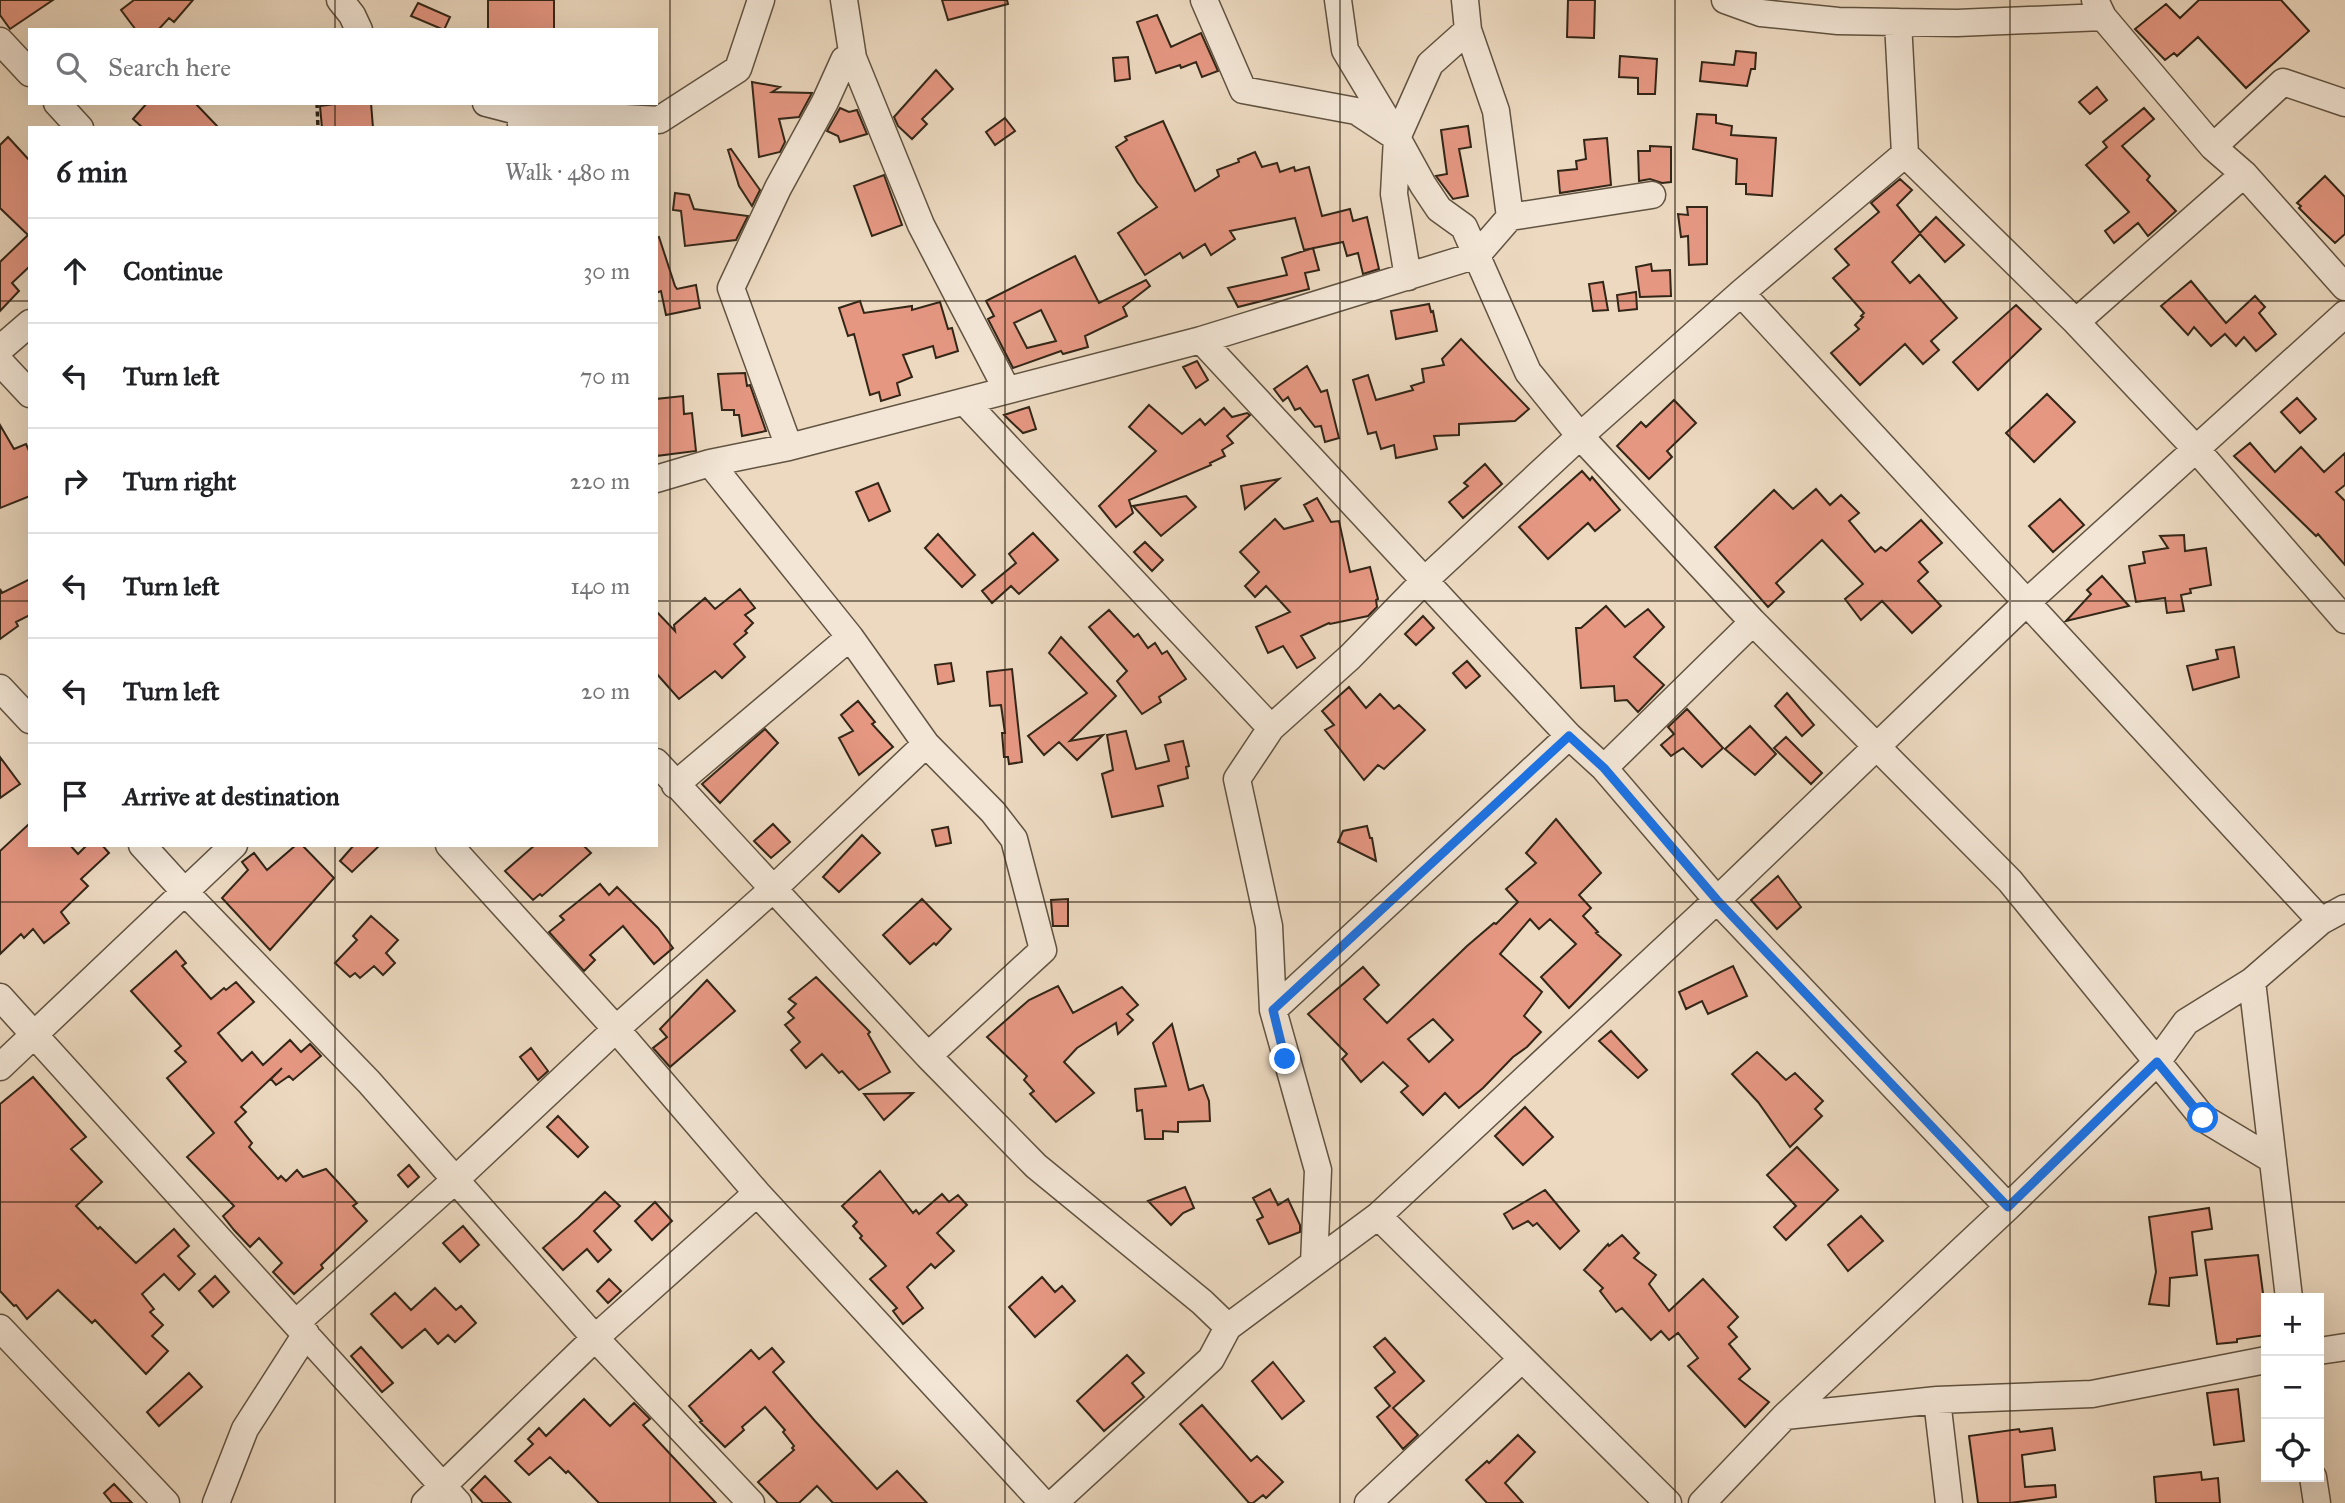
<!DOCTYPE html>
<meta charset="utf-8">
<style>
:root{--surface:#fff;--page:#f2f2f2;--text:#202124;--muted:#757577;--line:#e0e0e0}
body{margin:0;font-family:"IM FELL Great Primer",serif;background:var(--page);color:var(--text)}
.controls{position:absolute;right:21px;bottom:21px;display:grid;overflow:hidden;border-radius:0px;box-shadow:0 7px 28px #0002}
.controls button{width:63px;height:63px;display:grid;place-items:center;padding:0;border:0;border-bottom:2px solid var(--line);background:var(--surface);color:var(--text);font:35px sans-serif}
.stop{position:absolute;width:21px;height:21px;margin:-16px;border:5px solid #1a73e8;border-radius:50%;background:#fff}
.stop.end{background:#1a73e8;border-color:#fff;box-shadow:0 2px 7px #0008}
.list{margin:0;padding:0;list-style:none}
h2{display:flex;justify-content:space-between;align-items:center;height:91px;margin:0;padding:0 28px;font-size:30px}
h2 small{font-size:23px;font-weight:400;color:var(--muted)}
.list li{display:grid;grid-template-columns:46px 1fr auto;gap:21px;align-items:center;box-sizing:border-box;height:105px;padding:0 28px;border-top:2px solid var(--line)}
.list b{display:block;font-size:26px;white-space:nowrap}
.list em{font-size:23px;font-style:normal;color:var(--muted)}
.icon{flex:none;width:38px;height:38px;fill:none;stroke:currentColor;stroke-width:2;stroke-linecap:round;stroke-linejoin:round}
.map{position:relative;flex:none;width:2345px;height:1503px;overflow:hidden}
.search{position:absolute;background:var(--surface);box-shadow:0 7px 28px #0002;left:28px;top:28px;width:630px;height:77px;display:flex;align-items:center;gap:18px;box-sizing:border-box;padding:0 24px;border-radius:0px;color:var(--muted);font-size:26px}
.panel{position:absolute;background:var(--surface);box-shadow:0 7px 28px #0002;left:28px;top:126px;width:630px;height:721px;border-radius:0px}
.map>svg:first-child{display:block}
.building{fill:#e59782;stroke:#332617;stroke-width:2;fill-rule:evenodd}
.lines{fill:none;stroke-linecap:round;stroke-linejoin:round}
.minor-casing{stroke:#615341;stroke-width:29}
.path{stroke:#332617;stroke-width:3.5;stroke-dasharray:5 3.5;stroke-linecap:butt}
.minor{stroke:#f3e6d6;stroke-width:26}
.route{stroke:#1a73e8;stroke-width:9}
.grid{fill:none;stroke:#332617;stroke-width:2;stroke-opacity:0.55}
</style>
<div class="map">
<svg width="2345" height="1503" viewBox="0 0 2345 1503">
<rect width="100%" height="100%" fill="#ecd9c0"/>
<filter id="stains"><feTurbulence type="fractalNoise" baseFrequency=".00286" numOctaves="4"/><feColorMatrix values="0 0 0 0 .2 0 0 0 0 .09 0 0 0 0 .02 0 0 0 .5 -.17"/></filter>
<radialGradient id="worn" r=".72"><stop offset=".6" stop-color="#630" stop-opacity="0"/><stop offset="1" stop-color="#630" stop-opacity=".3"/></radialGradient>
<!-- building -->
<path class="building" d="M0,0H53L10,29L0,15Z
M134,0H193L174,22L169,18L158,30H136L121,10Z
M488,0H554V30H488Z
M942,0H1007L1008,4L948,20Z
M1568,0H1595L1594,38L1567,37Z
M2199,0H2281L2309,31L2246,88L2198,37L2177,56L2174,53L2165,60L2135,29L2166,4L2180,18Z
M418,3L450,17L444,30L411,16Z
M1157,15L1171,47L1201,33L1218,71L1202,77L1196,62L1181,68L1180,65L1156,73L1137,22Z
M1736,51L1756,53L1755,69H1751L1747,86L1700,81L1702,62L1734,65Z
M1620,56L1657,59L1655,94H1638V78L1619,77Z
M1128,57L1130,79L1115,81L1113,58Z
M936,70L953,89L922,119L927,124L912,139L898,126L894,117Z
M752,82L780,87L772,92L812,93L799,117L779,119L785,142L780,152L759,157Z
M2097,87L2107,100L2090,114L2079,102Z
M147,103H195L219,128H143L133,119Z
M343,103H371L373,128H322L320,106Z
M840,108L849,112L857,110L867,134L840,142L838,136L827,131Z
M2144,108L2154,119L2122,146L2150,176L2147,180L2176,211L2148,236L2138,223L2114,243L2105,231L2129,212L2086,165L2107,147L2103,142Z
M1697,114L1716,115V123L1732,126L1731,135L1776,138L1772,196L1746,194V184H1736L1737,159L1693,149Z
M1005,118L1015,131L995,145L986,132Z
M1163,121L1195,191L1219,176L1217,170L1239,162L1238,159L1255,152L1262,167L1277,163L1280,172L1294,167L1295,171L1309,167L1322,216L1350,209L1353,221L1367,217L1379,269L1363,274L1358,253L1347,256L1343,242L1304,250L1295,218L1230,231L1235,239L1211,255L1205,244L1183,258L1180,253L1145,275L1118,233L1157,207L1137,182L1116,147L1127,140L1125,137Z
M1468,126L1471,147L1459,149L1468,196L1453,199L1436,176L1447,174L1441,130Z
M8,137L30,161V266L12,283L19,291L0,311V262L28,235L0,208V145Z
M1607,138L1611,185L1560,193L1558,171L1577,169L1576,161L1586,159L1584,140Z
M1650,146L1671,147V182L1662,183L1650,179L1639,181L1638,151H1650Z
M731,149L760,190L752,206L739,186L728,150Z
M884,175L902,225L872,236L854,186Z
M2325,176L2345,197V234L2335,243L2312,221L2299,208L2301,206L2297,203Z
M1900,179L1912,190L1897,205L1920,233L1936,217L1964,245L1945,262L1920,234L1892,262L1910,283L1919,275L1957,318L1931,341L1939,350L1923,364L1905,344L1860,385L1831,353L1859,329L1855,325L1863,317L1861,316L1864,313L1833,278L1849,265L1835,249L1879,212L1871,203Z
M675,193L689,195L694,209L748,216L736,240L685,246L681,211L673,210Z
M1687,207H1707V264L1689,265L1688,236L1681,237L1678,214L1688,215Z
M659,237L675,286L677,289L696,285L700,308L666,315L661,291L656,293V238Z
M1313,248L1319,270L1305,273L1309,289L1238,307L1228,288L1287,275L1282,258Z
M1075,256L1099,303L1146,280L1150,286L1123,307L1127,316L1085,336L1088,347L1063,354L1061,351L1013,368L988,319L994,316L986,301ZM1041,310L1056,341L1027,348L1014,323Z
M1651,264L1652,271L1670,270L1671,296L1640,297L1636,267Z
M2191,281L2226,323L2255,296L2265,307L2259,313L2276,334L2256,351L2244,337L2236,346L2225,334L2211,346L2194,327L2188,335L2161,306Z
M1603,282L1608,310L1593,311L1589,284Z
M1636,292L1637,309L1619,311L1617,295Z
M860,301L864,313L912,306V310L940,302L948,329L952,328L958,351L936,358L933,346L903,355L912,377L897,383L900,395L881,401L879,392L870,395L854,334L848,336L839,308Z
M1429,304L1431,312L1433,311L1437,331L1396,339L1391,311Z
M2016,305L2041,329L1978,390L1953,362Z
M1461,339L1529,409L1515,421L1459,424V435L1434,436L1437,449L1396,458L1394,445L1381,449L1376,432L1368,434L1353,380L1368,375L1376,400L1413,390L1411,386L1424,382L1422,369L1444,365L1442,359Z
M1197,361L1208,380L1196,388L1183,367Z
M1307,366L1321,392L1327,390L1339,438L1325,442L1321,426L1315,427L1300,408L1295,410L1288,397L1283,401L1274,389Z
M745,373L747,386L750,385L766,431L742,436L739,415H734V410H722L718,374Z
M2047,394L2075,422L2034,462L2006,433Z
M683,396L684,414L692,413L696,451L656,456V399Z
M2297,398L2316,419L2300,433L2281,412Z
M1674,400L1696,423L1667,451L1672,457L1649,479L1617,446L1641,422L1646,427Z
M1149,405L1182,434L1200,419L1205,425L1224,408L1232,417L1247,413L1250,415L1227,436L1233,443L1222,450L1225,456L1210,463L1211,465L1129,500L1133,513L1116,527L1099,506L1156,451L1129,427Z
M1029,407L1036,429L1023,433L1004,415Z
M0,425L14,449L26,444L30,453V496L0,508Z
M2250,443L2275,472L2301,447L2324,472L2345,453V485L2336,492L2345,501V565L2318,534L2316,536L2234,456Z
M1485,464L1502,484L1463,518L1449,502L1468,486L1464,483Z
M1582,471L1590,480L1592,477L1620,510L1595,531L1588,523L1548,559L1519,527Z
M1279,479L1245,509L1241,486Z
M878,483L890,511L869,521L856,492Z
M1816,489L1830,505L1841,495L1859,513L1849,521L1875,552L1881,547L1886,551L1921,520L1942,543L1919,562L1928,572L1918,581L1941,606L1912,633L1882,601L1861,620L1845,599L1863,584L1822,540L1776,583L1784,592L1768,607L1715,547L1774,490L1793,509Z
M1186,496L1196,507L1161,536L1133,506Z
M1317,498L1331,522L1339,521L1350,572L1370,567L1378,599L1376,600L1377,607L1368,616L1330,624L1329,623L1301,636L1315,658L1297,668L1283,646L1268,653L1256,627L1290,612L1266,586L1255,597L1245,586L1259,572L1240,552L1275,519L1284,529L1313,521L1304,505Z
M2060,499L2084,525L2053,552L2029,526Z
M1033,533L1058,560L1019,594L1011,586L992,603L982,591L1016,563L1009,554Z
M938,534L975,575L962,587L925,548Z
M2184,535L2185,551L2206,548L2211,585L2190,589L2191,593L2181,595L2184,611L2167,613L2165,598L2136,602L2129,566L2145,563L2143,552L2168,548L2160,536Z
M1145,542L1163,560L1152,571L1134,552Z
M2102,576L2129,606L2066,621L2091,594L2087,590Z
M30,579V615L16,622L18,626L0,639V589L2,593Z
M740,589L755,608L745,615L753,623L745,631L747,633L734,644L745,657L722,678L715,671L679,699L656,673V611L675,631L674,625L705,598L715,609Z
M1606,606L1625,627L1648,609L1664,627L1634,657L1664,685L1638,712L1627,700L1615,701L1614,686L1581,688L1576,628H1581Z
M1109,610L1134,637L1138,634L1148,648L1155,643L1162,654L1167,651L1186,679L1159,697L1161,702L1142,714L1117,681L1127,671L1089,627Z
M1423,616L1434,628L1416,645L1405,634Z
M1061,637L1116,696L1070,741L1103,735L1077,760L1059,742L1044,755L1028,736L1087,693L1049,653Z
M2234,647L2239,677L2193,690L2187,666L2218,659L2216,650Z
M1467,661L1480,676L1466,688L1453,673Z
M951,663L954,681L938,684L935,665Z
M1012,669L1022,762L1009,764L1008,757H1004L1002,733H1005L1001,705L990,706L987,672Z
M1349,687L1366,708L1380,694L1394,709L1399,705L1425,730L1384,769L1378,765L1364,780L1325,730L1334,725L1322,711Z
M1787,693L1814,725L1802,736L1775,706Z
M858,701L875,722L872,724L893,747L859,775L839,738L853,731L841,715Z
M1687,709L1723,748L1702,767L1683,748L1671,756L1661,745L1674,734L1668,727Z
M1750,726L1776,754L1755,775L1725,749Z
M765,729L778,743L720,803L702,784Z
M1126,731L1136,769L1169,761L1165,745L1183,741L1189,766L1186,767L1188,778L1158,786L1163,806L1112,817L1102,774L1113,770L1107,735Z
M1786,737L1822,773L1811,784L1774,748Z
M0,757L20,784L0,798Z
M1556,819L1601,873L1579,895L1591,908L1583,916L1598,932L1596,933L1621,955L1569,1008L1541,977L1576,944L1550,919L1539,929L1530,919L1500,954L1542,992L1524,1016L1541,1032L1527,1047L1513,1057L1483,1088L1459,1108L1445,1093L1423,1115L1401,1092L1408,1086L1383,1062L1361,1082L1342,1059L1347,1054L1308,1014L1363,967L1379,985L1364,999L1387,1023L1467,946L1494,923L1496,924L1518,902L1506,889L1536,863L1526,853ZM1433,1019L1453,1040L1429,1062L1408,1039Z
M30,823V845H70L78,854L87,845H102L109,853L81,879L88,886L61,912L69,923L44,943L33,929L24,938L21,934L0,954V851Z
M773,824L790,842L771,858L754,841Z
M1367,826L1370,838H1372L1376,861L1338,842L1343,831Z
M948,827L951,843L936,846L932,830Z
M862,835L880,853L839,892L823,877Z
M296,845H302L334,878L270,950L222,898L248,870L242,862L254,853L267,870Z
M354,845H380L352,872L340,861Z
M535,845H583L591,853L542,896L540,894L533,900L505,871Z
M1778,876L1801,907L1777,929L1751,900Z
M600,884L609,895L617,887L658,928L673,948L654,964L623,926L590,955L595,960L584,971L549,932L564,920L560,916Z
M922,899L951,929L936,945L934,943L910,964L883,935Z
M1068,899V926H1053L1051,900Z
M371,916L398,940L386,953L395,963L383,975L374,966L360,978L355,973L350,977L335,963L357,940L353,936Z
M176,951L186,963L182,966L211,999L224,988L226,990L236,982L254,1002L218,1033L242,1061L252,1052L263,1065L290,1040L301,1052L310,1044L321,1056L293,1080L289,1076L276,1085L271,1079L282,1068L241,1107L246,1112L235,1122L252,1143L249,1147L278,1179L281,1176L286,1181L297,1170L303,1177L326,1169L357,1203L353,1206L367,1221L321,1265L323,1268L294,1294L273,1272L282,1263L259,1238L250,1247L234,1230L223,1216L234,1206L187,1157L214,1133L167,1078L186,1062L175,1051L181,1046L131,991Z
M1733,966L1747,996L1708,1014L1702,1001L1686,1009L1679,992Z
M816,977L870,1032L868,1034L890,1072L859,1090L842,1071L839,1073L822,1054L806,1068L791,1050L800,1042L785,1025L794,1018L788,1012L796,1004L789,999Z
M707,980L735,1011L670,1067L653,1048L667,1037L660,1029Z
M1058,986L1073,1013L1122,987L1138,1005L1127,1014L1133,1020L1118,1034L1116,1023L1077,1048L1064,1062L1094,1093L1056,1122L1030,1094L1034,1091L1024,1080L1027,1076L987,1037L1029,1000Z
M1172,1024L1189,1090L1203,1085L1209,1101L1210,1121L1178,1122V1132L1163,1131V1139H1145L1142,1110L1137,1111L1135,1089L1166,1086L1153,1043Z
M1611,1031L1647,1070L1638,1078L1599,1041Z
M531,1048L548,1071L538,1080L520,1057Z
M1757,1052L1786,1080L1795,1073L1823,1101L1815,1109L1822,1116L1790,1147L1758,1102L1732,1074Z
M33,1077L86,1137L71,1149L102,1182L76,1206L98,1229L100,1227L136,1263L174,1229L189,1246L178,1256L195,1274L179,1290L164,1274L142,1294L154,1309L150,1312L163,1325L152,1336L168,1351L146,1374L95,1320L92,1323L58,1290L27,1319L16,1305L14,1306L0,1291V1104Z
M913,1093L884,1120L864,1094Z
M1525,1107L1553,1137L1523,1165L1495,1136Z
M558,1116L588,1147L578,1157L547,1127Z
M1797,1147L1838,1190L1786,1240L1774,1227L1796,1206L1767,1175Z
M409,1165L419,1177L408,1187L398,1175Z
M880,1171L913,1213L916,1210L919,1214L942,1194L949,1202L958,1195L967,1205L937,1233L954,1251L935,1268L931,1264L907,1287L923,1308L903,1324L893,1311L897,1308L870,1279L886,1266L860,1238L862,1236L853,1226L857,1222L842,1206Z
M1185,1187L1194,1208L1183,1213L1171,1225L1148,1201Z
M1270,1189L1278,1205L1288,1199L1300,1225V1232L1269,1244L1257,1220L1263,1217L1253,1198Z
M1545,1190L1579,1231L1560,1249L1537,1223L1533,1226L1528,1221L1513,1229L1504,1214Z
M605,1192L620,1206L594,1231L611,1250L598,1262L587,1249L563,1270L543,1248L578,1218Z
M655,1202L672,1221L652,1240L635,1221Z
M2209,1208L2212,1229L2192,1232L2197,1275L2170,1278L2169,1306L2149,1304L2156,1272L2149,1217Z
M1861,1216L1883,1241L1848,1271L1828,1245Z
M463,1226L479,1245L460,1262L443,1243Z
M1622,1235L1639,1253L1634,1258L1656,1275L1649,1284L1669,1311L1703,1279L1738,1317L1728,1327L1737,1337L1729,1344L1750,1369L1739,1379L1769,1402L1745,1427L1688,1366L1698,1358L1678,1333L1669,1340L1661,1331L1651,1340L1622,1308L1616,1312L1600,1291L1603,1288L1584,1270L1608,1244L1609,1246Z
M2258,1255L2266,1316V1335L2237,1339V1342L2217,1344L2205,1260Z
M215,1276L229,1292L213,1307L199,1291Z
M1042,1277L1055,1292L1062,1286L1075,1301L1035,1337L1009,1307Z
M609,1279L621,1291L608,1303L597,1291Z
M435,1288L456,1310L461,1306L476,1323L455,1342L448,1335L438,1344L425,1329L402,1348L371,1314L395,1293L411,1310Z
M1385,1338L1424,1381L1393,1408L1418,1435L1403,1449L1377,1417L1390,1406L1375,1388L1395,1372L1374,1347Z
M361,1347L393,1383L382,1392L351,1356Z
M772,1348L784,1362L773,1372L815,1421L877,1489L897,1471L927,1503H833L817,1486L799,1503H778L758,1482L794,1450L792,1448L794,1446L783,1432L785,1430L765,1407L742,1427L744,1430L725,1447L700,1422L702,1421L689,1406L751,1350L759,1359Z
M1127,1355L1144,1373L1132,1383L1144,1397L1104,1431L1077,1401Z
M1273,1362L1304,1401L1282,1419L1252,1381Z
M189,1373L202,1387L159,1426L147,1412Z
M2238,1389L2244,1441L2214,1445L2207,1393Z
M584,1399L610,1426L634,1403L650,1419L643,1425L716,1503H599L568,1471L566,1473L550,1457L529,1475L515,1461L533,1444L528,1439L539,1428L546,1436Z
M1202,1405L1251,1461L1257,1456L1283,1482L1266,1498L1263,1495L1253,1503H1249L1180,1424Z
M2052,1428L2055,1450L2022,1455L2025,1487L2055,1485L2056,1497L2010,1503H1978L1969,1436L2019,1429L2020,1432Z
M1518,1435L1535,1452L1505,1483L1523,1503H1487L1466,1480L1487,1461L1489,1463Z
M2201,1472L2202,1480L2218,1478L2220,1503H2156L2154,1477Z
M485,1476L511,1503H483L471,1490Z
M114,1484L132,1503H112L104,1493Z"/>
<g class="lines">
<!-- minor casing -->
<g class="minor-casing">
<path id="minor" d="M340,0L352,15L359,30
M844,0L853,58L921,225L1007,390
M1204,0L1243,90L1356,111L1397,138L1394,194L1408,277
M1338,0L1345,50L1390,125L1423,185L1439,209L1464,227L1528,372L1580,436L1753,622L2010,881L2203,1118L2273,1160
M1725,0L1761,13L1838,21L1957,23L2103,17
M2095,0L2103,17L2213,147L2244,174L2345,287
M1898,22L1905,154L2076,322L2196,449L2345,620
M0,41L30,73
M57,103L80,128
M486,103L521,112V128
M521,112L659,120L738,69L761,0
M1397,138L1430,64L1468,30
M2213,147L2283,82L2345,103
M1510,217L1652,195
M1741,293L2321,921
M2076,322L2244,174
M1201,340L1569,736L1604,768L1717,900L2008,1207
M0,349L30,323
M0,362L30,394
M965,402L1271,728
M789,447L731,288L778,188L825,102L844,60L853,58
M710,463L850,637L926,744L993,812L1014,839L1043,950L928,1056
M656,479L710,463L789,447L1201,340L1477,255L1510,217L1496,111L1468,30L1465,0
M0,688L30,720
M656,762L928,1056L1036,1166L1202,1302L1228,1327
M1604,768L1753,622
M675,785L850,637
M142,845L184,891L369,1082L595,1338L751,1503
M449,845L616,1029L757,1193L1043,1503
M2252,981L2289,1298
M0,997L458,1503
M1273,1010L1569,736
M0,1067L234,845
M1378,1216L1668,1503
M1314,1263L1318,1170L1273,1010L1269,926L1237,779L1271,728L1350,657L1425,580L1580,436L1741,293L1905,154
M296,1323L454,1181L616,1029L773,889L926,744
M0,1328L166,1503
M2319,1351L2345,1347
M1937,1400L1949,1503
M1785,1416L1937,1400L2092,1394L2266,1360
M2313,1477L2317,1503
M216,1503L245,1429L306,1334
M425,1503L595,1338L757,1193
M1054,1503L1211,1359L1228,1327L1378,1216L1717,900L2026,603L2345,314
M1368,1503L1521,1360
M1702,1503L1785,1416L2008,1207L2157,1062L2186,1022L2252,981L2321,921L2345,908"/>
</g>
<!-- path -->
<path class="path" d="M317,103L318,128"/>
<!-- minor -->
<use href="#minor" class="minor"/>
</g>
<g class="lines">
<!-- route -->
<path class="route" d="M1285,1059L1273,1010L1569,736L1604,768L1717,900L2008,1207L2157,1062L2203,1118"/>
</g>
<!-- grid -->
<path class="grid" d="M335,0V30M670,0V1503M1005,0V1503M1340,0V1503M1675,0V1503M2010,0V1503M335,103V128M0,301H30M656,301H2345M0,601H30M656,601H2345M335,845V1503M0,902H2345M0,1202H2345"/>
<rect width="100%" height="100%" filter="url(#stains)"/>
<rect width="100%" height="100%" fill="url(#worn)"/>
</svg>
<div class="controls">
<button>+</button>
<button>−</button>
<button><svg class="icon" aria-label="locate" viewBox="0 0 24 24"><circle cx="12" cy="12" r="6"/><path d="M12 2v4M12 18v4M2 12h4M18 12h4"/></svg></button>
</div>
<div class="stop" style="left:2203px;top:1118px"></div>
<div class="stop end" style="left:1285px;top:1059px"></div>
<div class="search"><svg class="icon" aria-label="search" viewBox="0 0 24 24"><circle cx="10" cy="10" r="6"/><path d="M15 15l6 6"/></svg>Search here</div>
<section class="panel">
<h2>6 min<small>Walk · 480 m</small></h2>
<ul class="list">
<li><svg class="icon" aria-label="ahead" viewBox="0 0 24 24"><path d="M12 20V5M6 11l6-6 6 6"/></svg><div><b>Continue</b></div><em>30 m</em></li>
<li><svg class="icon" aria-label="left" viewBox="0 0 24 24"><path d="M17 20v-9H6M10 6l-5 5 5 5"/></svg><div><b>Turn left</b></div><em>70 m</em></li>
<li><svg class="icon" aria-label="right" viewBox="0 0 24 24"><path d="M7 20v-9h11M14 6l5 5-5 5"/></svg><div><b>Turn right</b></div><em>220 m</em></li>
<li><svg class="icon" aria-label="left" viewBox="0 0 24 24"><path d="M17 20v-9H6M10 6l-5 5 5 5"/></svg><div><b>Turn left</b></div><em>140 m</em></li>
<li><svg class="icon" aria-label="left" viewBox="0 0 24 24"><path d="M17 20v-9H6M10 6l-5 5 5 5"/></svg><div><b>Turn left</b></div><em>20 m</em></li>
<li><svg class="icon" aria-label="arrive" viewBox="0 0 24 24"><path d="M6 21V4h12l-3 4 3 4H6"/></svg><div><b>Arrive at destination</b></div></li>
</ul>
</section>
</div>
